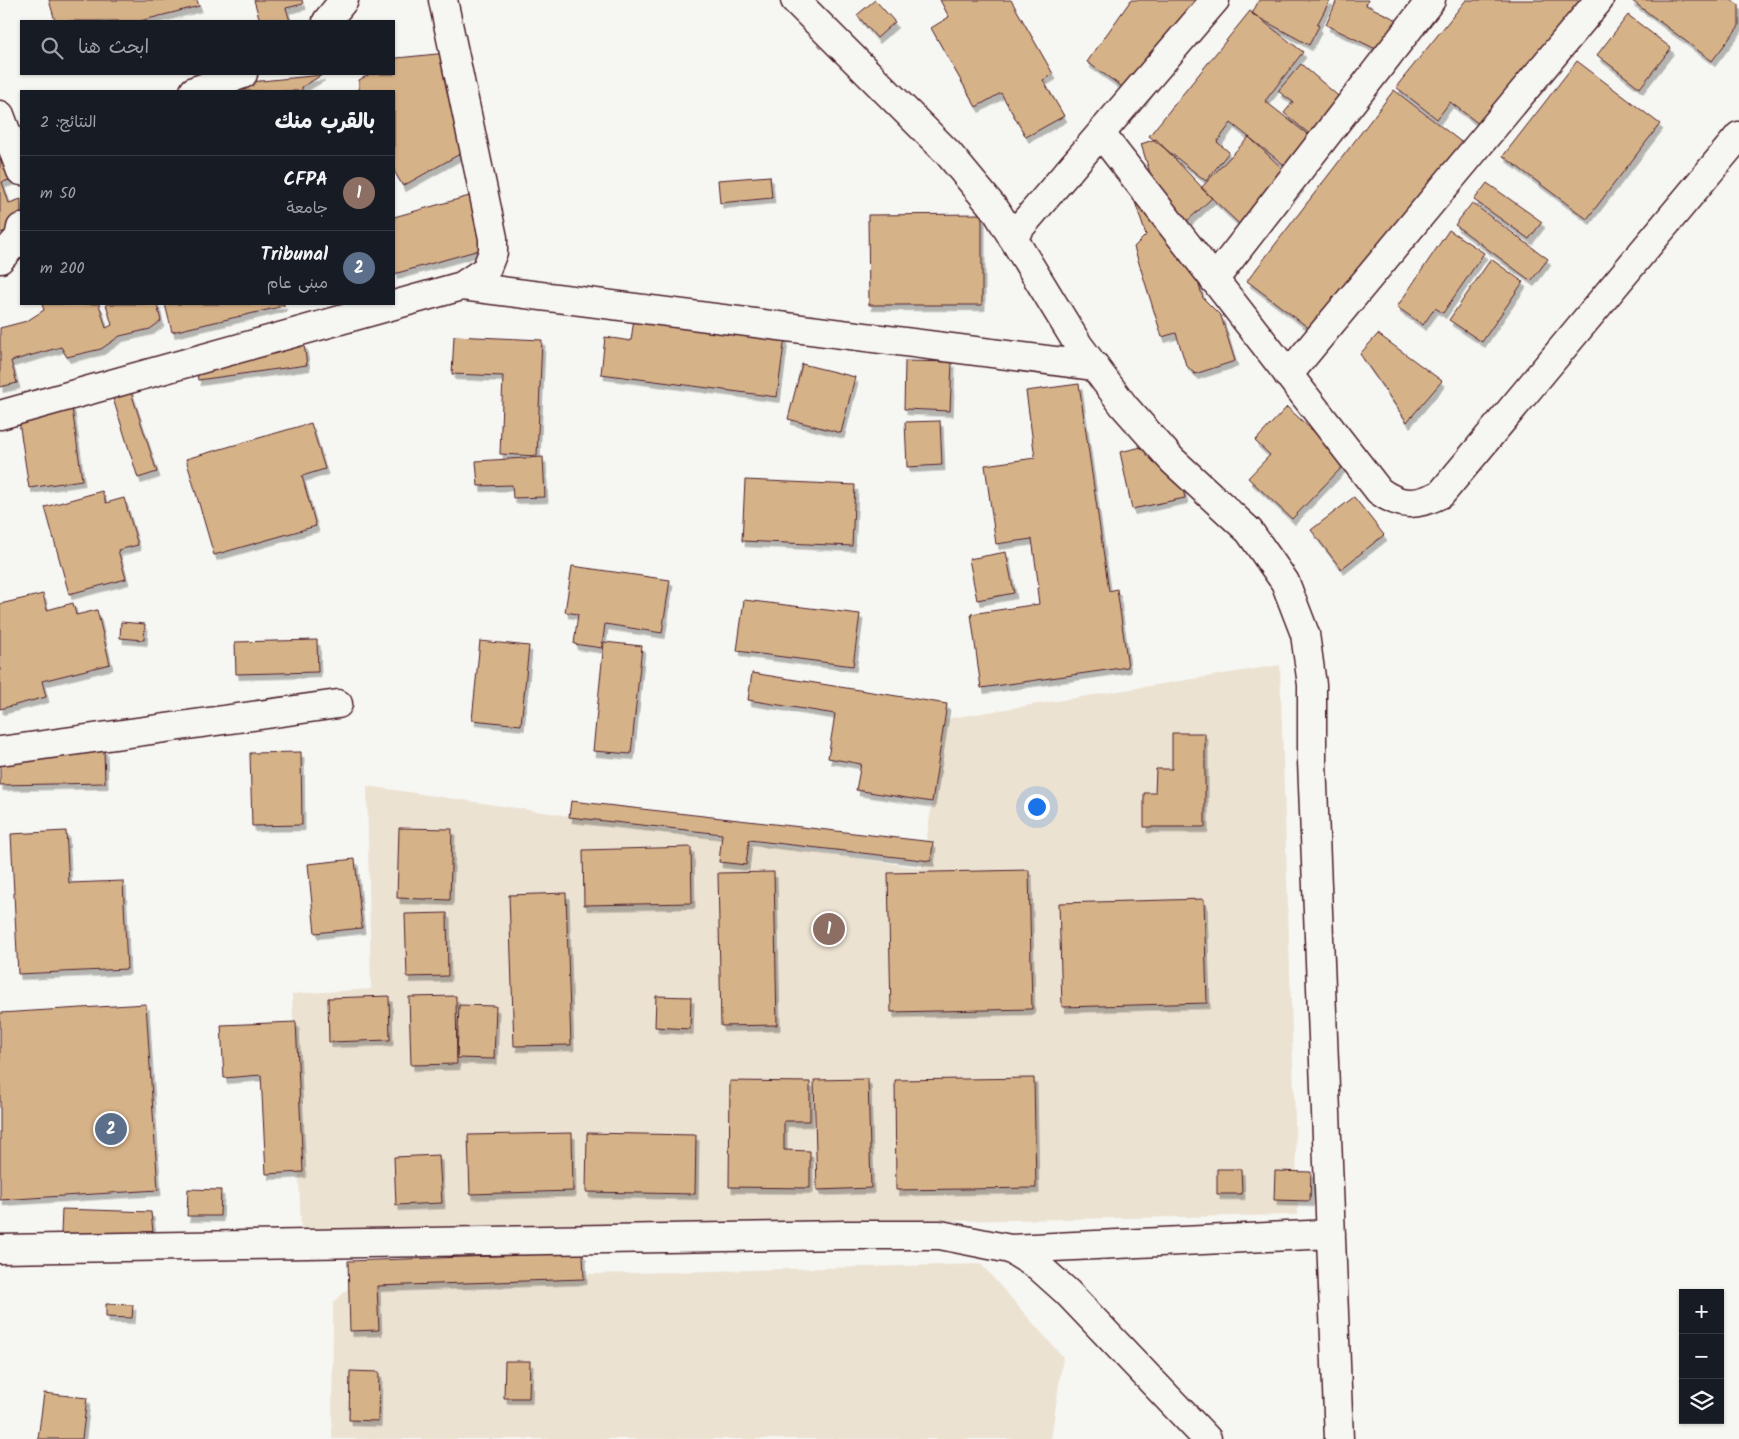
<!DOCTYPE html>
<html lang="ar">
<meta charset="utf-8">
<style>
:root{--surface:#171b24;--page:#242831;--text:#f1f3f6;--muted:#9ea1a6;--line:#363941;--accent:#b45309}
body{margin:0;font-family:Kalam,"Playpen Sans Arabic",sans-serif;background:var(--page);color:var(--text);direction:rtl}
.controls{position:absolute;right:15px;bottom:15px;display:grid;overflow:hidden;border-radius:0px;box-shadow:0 1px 4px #0004}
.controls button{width:45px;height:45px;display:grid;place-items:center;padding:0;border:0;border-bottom:1px solid var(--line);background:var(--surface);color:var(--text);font:25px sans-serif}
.you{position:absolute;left:1036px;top:806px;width:18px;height:18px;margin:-12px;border:4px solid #fff;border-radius:50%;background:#1a73e8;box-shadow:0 0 0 8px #1a73e833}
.badge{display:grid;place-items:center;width:32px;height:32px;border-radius:50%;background:var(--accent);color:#fff;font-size:16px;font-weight:700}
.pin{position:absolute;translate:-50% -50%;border:2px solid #fff;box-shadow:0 1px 5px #0006}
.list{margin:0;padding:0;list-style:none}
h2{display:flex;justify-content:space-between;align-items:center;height:65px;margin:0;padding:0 20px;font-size:21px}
h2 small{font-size:16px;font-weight:400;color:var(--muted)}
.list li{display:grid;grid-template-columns:32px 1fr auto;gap:15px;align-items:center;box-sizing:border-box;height:75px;padding:0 20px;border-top:1px solid var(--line)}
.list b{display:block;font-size:19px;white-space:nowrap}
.list p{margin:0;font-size:16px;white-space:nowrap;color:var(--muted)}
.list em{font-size:16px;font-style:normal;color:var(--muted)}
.icon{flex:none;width:28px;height:28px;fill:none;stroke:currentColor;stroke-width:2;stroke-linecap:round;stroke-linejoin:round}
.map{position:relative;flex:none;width:1739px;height:1439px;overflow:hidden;direction:ltr}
.search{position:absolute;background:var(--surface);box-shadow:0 1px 4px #0004;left:20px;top:20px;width:375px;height:55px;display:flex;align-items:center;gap:12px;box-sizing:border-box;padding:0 18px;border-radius:0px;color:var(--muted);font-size:19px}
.panel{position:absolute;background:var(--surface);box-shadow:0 1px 4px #0004;left:20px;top:90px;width:375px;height:215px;border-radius:0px;direction:rtl}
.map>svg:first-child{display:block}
.built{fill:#ece2d2}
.building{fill:#d6b288;stroke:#4a1f2b;filter:url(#shadow)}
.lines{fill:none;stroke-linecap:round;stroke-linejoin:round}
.minor-casing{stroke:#4a1f2b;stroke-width:31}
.minor{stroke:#f6f6f2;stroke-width:28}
</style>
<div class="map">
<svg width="1739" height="1439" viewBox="0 0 1739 1439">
<defs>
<filter id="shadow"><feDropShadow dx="3" dy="5.5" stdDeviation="0" flood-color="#0004"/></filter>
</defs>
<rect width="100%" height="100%" fill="#f6f6f2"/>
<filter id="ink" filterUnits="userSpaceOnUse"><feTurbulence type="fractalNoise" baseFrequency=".02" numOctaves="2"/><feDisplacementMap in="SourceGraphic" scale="10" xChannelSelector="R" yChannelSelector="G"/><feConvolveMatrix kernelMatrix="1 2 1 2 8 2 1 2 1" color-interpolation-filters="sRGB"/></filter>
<g filter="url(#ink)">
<!-- built -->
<path class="built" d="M1280,665L1298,1215L301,1232L292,994L371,989L367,786L922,868L945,719Z
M981,1264L1063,1357L1051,1439H332L333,1303L357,1280Z"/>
<!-- building -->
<path class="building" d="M49,0H197L199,6L140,21H55Z
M254,0H302L303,4L286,8L290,21H260Z
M875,0L895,22L877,38L857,15Z
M940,0H1011L1053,74L1043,80L1064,116L1026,137L1001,93L976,107L931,28L949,17Z
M1131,0H1215L1142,101L1087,62Z
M1259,0H1330L1317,25L1319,26L1309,45L1252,14Z
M1337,0H1368L1366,5L1397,20L1382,52L1326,25Z
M1466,0H1597L1492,134L1450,102L1437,119L1396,87Z
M1631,0H1732L1739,5V26L1712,61Z
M1250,11L1303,52L1265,101L1321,145L1297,175L1231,123L1217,142L1229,152L1206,181L1149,136Z
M1628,15L1671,48L1640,88L1597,55Z
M457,52L467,150L403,186L394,171V91H359V80L370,74H394V60L397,58Z
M1577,61L1660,124L1587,219L1503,156Z
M1301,64L1344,101L1313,137L1284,113L1293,102L1278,91Z
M322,75L302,87V91H241L240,83Z
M1394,90L1469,148L1323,339L1247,281Z
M1249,137L1301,186L1253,237L1201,188Z
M1156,139L1212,198L1185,223L1180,225L1203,298L1221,316L1235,361L1195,374L1186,365L1176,333L1162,337L1134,247L1146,235L1132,193L1154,186L1141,144Z
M0,142L21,177L2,182L9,203L21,199V227L0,233Z
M770,176L772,198L720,203L718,180Z
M1487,183L1542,222L1529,239L1474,200Z
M473,195L490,247L394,274V217Z
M1472,203L1548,259L1531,281L1455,225Z
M982,214V305H869L868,215Z
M1449,230L1484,253L1443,313L1435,308L1423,325L1397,307Z
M1491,259L1523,282L1482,342L1449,320Z
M42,304H99L106,328L112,325L106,304H157L161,321L150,329L120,336L101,349L67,357L61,347L11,361L17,383L0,387V328L27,321L44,310Z
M165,304H284V306L172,332Z
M634,318L785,337L777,397L601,374L605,337L631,341Z
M1378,334L1442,381L1407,422L1360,354Z
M454,336L542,340L537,456L500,454L503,376L452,374Z
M304,344L307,365L198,380L195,359Z
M905,361L952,362L950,411L904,409Z
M802,364L855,377L841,433L788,419Z
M128,383L157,472L138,478L110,389Z
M1079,384L1109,591L1117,589L1128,667L981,688L971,614L1039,604L1037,588H1039L1032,539L996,544L985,465L1035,458L1026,391Z
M70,393L82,480L29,488L16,401Z
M1287,407L1347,462L1292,519L1248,478L1270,455L1255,441Z
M940,421L942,465L907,467L905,422Z
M311,423L325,469L302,476L316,526L214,555L186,459Z
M1172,440L1185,498L1132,509L1120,452Z
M543,457L545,497L513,498L512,485L478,486L476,461Z
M745,480L855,485L852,546L742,541Z
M102,491L106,503L124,498L138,545L118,550L126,579L69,594L45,507Z
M1354,497L1384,535L1341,569L1311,530Z
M1006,552L1014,593L977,600L969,559Z
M572,566L670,580L662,633L605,624L602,648L574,644L578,614L565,612Z
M43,594L47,610L73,603L76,615L97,610L110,664L42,681L46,697L0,709V604Z
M744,600L860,614L853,666L737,651Z
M121,622L145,624L144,640L120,638Z
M317,640L318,672L236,674L235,642Z
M480,641L529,646L521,725L472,720Z
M604,642L642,646L631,754L593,751Z
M752,673L947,704L932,802L856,790L861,764L828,758L835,714L748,700Z
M1172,733H1205V827H1144V793H1155L1156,769H1172Z
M104,748L105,783L0,785V751Z
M301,752L302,825L252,826L250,753Z
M571,801L933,842L931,861L749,840L746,865L719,862L722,834L569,817Z
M399,828L452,829L450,900L397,898Z
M66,831L69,883L123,881L127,969L18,974L11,834Z
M691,847L692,903L584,905L583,850Z
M355,859L362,928L315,933L308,864Z
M1029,870L1032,1009L891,1012L888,873Z
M774,872L777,1025L721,1026L718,873Z
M566,893L571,1045L514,1046L509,895Z
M1204,899L1207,1003L1062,1007L1059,903Z
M447,913L448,976L407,977L405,914Z
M389,996L390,1040L329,1042L328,998Z
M456,996L457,1064L411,1065L409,997Z
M656,996L691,997L690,1029L655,1027Z
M146,1004L158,1190L0,1200V1013Z
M459,1005L496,1006L494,1059L457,1058Z
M296,1022L303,1172L266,1174L261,1075L224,1078L221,1025Z
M1034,1078L1036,1188L896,1190L895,1080Z
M868,1079L871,1188L817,1190L814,1080Z
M730,1081L810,1082V1121H784V1150L810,1151V1188L729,1187Z
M572,1133L573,1191L470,1194L468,1135Z
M587,1133L696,1135L695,1194L586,1192Z
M439,1155L442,1203L396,1205L394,1157Z
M1217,1169H1241L1242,1194H1217Z
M1275,1171L1311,1172L1310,1201L1274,1200Z
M188,1189L221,1190L220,1216H187Z
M62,1209L151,1212L153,1232L61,1234Z
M583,1253L584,1279L377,1286L379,1330L350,1331L348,1261Z
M106,1304L133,1305L132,1318L106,1317Z
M505,1361H530L529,1398H504Z
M350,1371L379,1372L378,1421L349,1420Z
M44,1393L87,1398L82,1439H38Z"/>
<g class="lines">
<!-- minor casing -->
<g class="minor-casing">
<path id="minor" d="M795,0L948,153L997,212L1079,346L1124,406L1172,460L1249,531L1285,582L1305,634L1312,685V761L1339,1439
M327,21L344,0
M194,91L243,74
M0,115L21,171
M1101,134L1379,491C1401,507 1417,506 1441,494L1739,136
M1012,237L1215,0
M0,259L19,238L21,228
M1214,280L1431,0
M462,286L1095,366
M1288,375L1599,0
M0,415L462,286L486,270L493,252V238L443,0
M0,751L338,704
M0,1249L844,1235H940L1010,1249L1038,1266L1067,1292L1207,1439
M1010,1249L1331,1234"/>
</g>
<!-- minor -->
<use href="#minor" class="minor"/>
</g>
</g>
</svg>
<div class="controls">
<button>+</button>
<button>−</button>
<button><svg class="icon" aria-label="layers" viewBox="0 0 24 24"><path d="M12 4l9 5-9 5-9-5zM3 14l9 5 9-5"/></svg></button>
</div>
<div class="you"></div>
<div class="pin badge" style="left:829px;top:929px;background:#8d6e63">1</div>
<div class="pin badge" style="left:111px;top:1129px;background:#5c6f8a">2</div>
<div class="search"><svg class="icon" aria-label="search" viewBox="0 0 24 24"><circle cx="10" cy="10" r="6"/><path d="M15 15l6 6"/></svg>ابحث هنا</div>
<section class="panel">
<h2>بالقرب منك<small>النتائج: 2</small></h2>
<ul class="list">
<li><span class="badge" style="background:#8d6e63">1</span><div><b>CFPA</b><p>جامعة</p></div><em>50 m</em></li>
<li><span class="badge" style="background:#5c6f8a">2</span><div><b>Tribunal</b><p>مبنى عام</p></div><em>200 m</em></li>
</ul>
</section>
</div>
